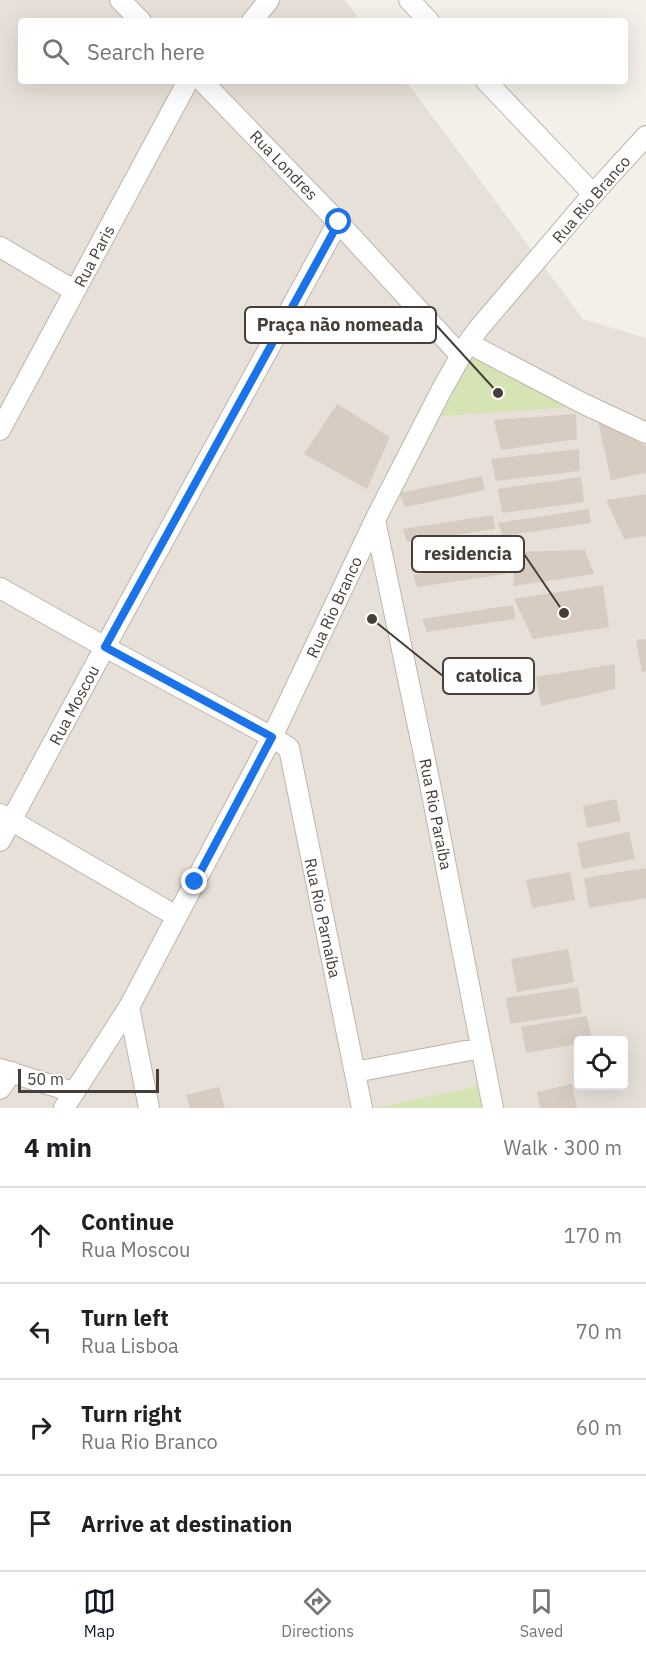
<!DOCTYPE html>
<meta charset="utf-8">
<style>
:root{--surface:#fff;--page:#f6f6f6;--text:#202124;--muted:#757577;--line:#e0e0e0;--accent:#111827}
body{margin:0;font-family:"IBM Plex Sans",sans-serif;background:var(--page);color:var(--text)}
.controls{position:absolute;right:18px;bottom:18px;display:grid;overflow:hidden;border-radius:6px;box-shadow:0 6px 24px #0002}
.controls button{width:54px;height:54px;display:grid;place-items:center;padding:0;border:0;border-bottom:2px solid var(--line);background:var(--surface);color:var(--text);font:30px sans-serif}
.scale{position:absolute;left:18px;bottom:15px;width:141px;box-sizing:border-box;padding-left:6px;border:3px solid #463e38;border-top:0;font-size:16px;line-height:21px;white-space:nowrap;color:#463e38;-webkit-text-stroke:4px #fff;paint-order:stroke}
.stop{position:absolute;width:18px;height:18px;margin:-14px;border:4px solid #1a73e8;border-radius:50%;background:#fff}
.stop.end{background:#1a73e8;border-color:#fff;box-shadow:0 2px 6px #0008}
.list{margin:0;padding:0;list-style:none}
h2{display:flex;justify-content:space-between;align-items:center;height:78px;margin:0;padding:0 24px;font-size:26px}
h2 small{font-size:20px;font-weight:400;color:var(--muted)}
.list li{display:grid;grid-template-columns:39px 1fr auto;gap:18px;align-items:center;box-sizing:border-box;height:96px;padding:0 24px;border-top:2px solid var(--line)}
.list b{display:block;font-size:22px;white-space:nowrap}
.list p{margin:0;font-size:20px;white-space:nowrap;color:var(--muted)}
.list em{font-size:20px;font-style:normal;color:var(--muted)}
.icon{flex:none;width:33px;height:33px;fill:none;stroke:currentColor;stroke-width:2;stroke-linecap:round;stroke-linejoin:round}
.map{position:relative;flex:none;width:646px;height:1108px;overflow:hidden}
.search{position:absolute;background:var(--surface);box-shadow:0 6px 24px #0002;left:18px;right:18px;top:18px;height:66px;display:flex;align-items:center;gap:15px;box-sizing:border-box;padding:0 21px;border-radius:6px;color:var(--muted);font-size:22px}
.sheet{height:462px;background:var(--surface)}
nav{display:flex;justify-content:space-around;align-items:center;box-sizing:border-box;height:84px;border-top:2px solid var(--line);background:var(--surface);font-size:16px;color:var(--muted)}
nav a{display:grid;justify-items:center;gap:3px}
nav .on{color:var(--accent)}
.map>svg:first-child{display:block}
.residential{fill:#e7e0d8;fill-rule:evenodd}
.green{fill:#d6e4b5}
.building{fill:#d7ccc2}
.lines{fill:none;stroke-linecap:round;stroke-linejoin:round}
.minor-casing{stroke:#beb5ac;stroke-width:22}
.minor{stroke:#fff;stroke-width:20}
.route{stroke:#1a73e8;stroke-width:8}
.labels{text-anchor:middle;stroke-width:5;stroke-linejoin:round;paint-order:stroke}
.street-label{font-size:16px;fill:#463e38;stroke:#fff}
.leader{fill:none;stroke:#463e38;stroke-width:2}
.callout-dot{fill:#463e38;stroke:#fff;stroke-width:2}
.callout{fill:#fff;stroke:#463e38;stroke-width:2}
.callout-label{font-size:18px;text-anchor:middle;font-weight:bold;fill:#463e38}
</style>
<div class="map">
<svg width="646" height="1108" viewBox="0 0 646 1108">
<rect width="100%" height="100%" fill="#f3efe9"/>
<!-- residential -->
<path class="residential" d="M0,0H345L361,21H21V81H406L583,319L646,338V1108H0ZM578,1040H624V1086H578Z"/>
<!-- green -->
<path class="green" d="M472,355L515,379L573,407L441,416Z
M478,1086L483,1108H377Z"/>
<!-- building -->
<path class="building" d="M337,404L390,437L367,489L304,454Z
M576,414L577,439L501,450L494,420Z
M598,421L646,446V473L611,480Z
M579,449L580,471L496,481L491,459Z
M482,476L485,490L405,507L399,493Z
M581,477L584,502L502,513L498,489Z
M646,494V536L624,539L606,500Z
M589,509L591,523L503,536L498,523Z
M493,515L495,529L407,542L403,529Z
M585,550L594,574L514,586L512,552Z
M503,560L506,574L417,587L413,575Z
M603,585L609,627L533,639L514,599Z
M513,605L515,619L427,632L422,619Z
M646,639V671L642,672L636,640Z
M615,664V689L541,706L536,677Z
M616,799L621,821L587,828L583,806Z
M629,832L635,859L582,869L577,843Z
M646,868V898L589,908L584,878Z
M570,872L575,900L532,908L526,880Z
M568,949L574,982L517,992L511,959Z
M578,987L582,1013L510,1024L506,998Z
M587,1016L592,1040H578V1044L526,1053L521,1027Z
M572,1084L577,1108H540L537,1092Z
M219,1087L225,1108H190L186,1095Z"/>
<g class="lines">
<!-- minor casing -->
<g class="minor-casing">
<path id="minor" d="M120,0L141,21
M409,0L429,21
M252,21L269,0
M202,81L338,222L461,356
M486,81L593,194
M0,247L75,291
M468,343L582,403L646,433
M0,430L188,81
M375,520L430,784L493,1108
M0,588L105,647L272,737L289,748L362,1108
M0,814L176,916
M0,841L105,647L338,222
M129,1007L149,1108
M0,1069L73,1092
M355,1072L481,1048
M0,1089L12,1072
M64,1108L129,1007L195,882L272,737L375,520L441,391L468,343L479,328L593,194L646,136"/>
</g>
<!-- minor -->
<use href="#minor" class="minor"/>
</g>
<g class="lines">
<!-- route -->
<path class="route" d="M195,882L272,737L105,647L339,222"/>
</g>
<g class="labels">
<!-- street labels -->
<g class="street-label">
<text transform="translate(284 165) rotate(46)" y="6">Rua Londres</text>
<text transform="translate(591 199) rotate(-49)" y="6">Rua Rio Branco</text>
<text transform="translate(94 256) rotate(-62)" y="6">Rua Paris</text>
<text transform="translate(334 607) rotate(-65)" y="6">Rua Rio Branco</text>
<text transform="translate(74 705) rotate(-62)" y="6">Rua Moscou</text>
<text transform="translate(436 814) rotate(79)" y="6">Rua Rio Paraíba</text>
<text transform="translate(323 918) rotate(78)" y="6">Rua Rio Parnaíba</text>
</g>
</g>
<!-- callouts -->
<path class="leader" d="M498 393L436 325M564 613L524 554M372 619L443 676"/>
<g class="callout-dot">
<circle cx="498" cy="393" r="6"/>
<circle cx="564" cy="613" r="6"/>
<circle cx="372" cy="619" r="6"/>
</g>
<g class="callout">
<rect x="245" y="307" width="191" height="36" rx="6"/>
<rect x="412" y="536" width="112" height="36" rx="6"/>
<rect x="443" y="658" width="91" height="36" rx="6"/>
</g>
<g class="callout-label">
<text x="340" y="331">Praça não nomeada</text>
<text x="468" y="560">residencia</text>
<text x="489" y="682">catolica</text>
</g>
</svg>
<div class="controls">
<button><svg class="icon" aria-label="locate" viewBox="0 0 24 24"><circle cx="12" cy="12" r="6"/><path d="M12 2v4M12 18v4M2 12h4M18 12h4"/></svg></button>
</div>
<div class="scale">50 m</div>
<div class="stop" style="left:339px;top:222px"></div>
<div class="stop end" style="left:195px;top:882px"></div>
<div class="search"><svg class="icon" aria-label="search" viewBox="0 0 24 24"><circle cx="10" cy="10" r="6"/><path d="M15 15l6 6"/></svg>Search here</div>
</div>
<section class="sheet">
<h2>4 min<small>Walk · 300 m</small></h2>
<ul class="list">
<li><svg class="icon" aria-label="ahead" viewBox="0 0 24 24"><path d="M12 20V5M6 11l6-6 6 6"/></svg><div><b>Continue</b><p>Rua Moscou</p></div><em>170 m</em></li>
<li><svg class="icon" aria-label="left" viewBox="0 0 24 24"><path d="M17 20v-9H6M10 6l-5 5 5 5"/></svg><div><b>Turn left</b><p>Rua Lisboa</p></div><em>70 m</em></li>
<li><svg class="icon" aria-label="right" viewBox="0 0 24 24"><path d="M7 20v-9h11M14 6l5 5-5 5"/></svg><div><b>Turn right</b><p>Rua Rio Branco</p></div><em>60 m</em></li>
<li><svg class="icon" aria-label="arrive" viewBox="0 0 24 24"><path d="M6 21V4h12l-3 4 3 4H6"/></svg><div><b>Arrive at destination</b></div></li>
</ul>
</section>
<nav>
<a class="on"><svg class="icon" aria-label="map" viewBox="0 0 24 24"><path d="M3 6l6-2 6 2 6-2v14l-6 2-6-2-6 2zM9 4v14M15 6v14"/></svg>Map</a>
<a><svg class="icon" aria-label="directions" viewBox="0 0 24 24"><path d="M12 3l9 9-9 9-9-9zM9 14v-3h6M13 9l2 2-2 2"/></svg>Directions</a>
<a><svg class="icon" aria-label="saved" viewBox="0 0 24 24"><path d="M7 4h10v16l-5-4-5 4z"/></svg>Saved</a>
</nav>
